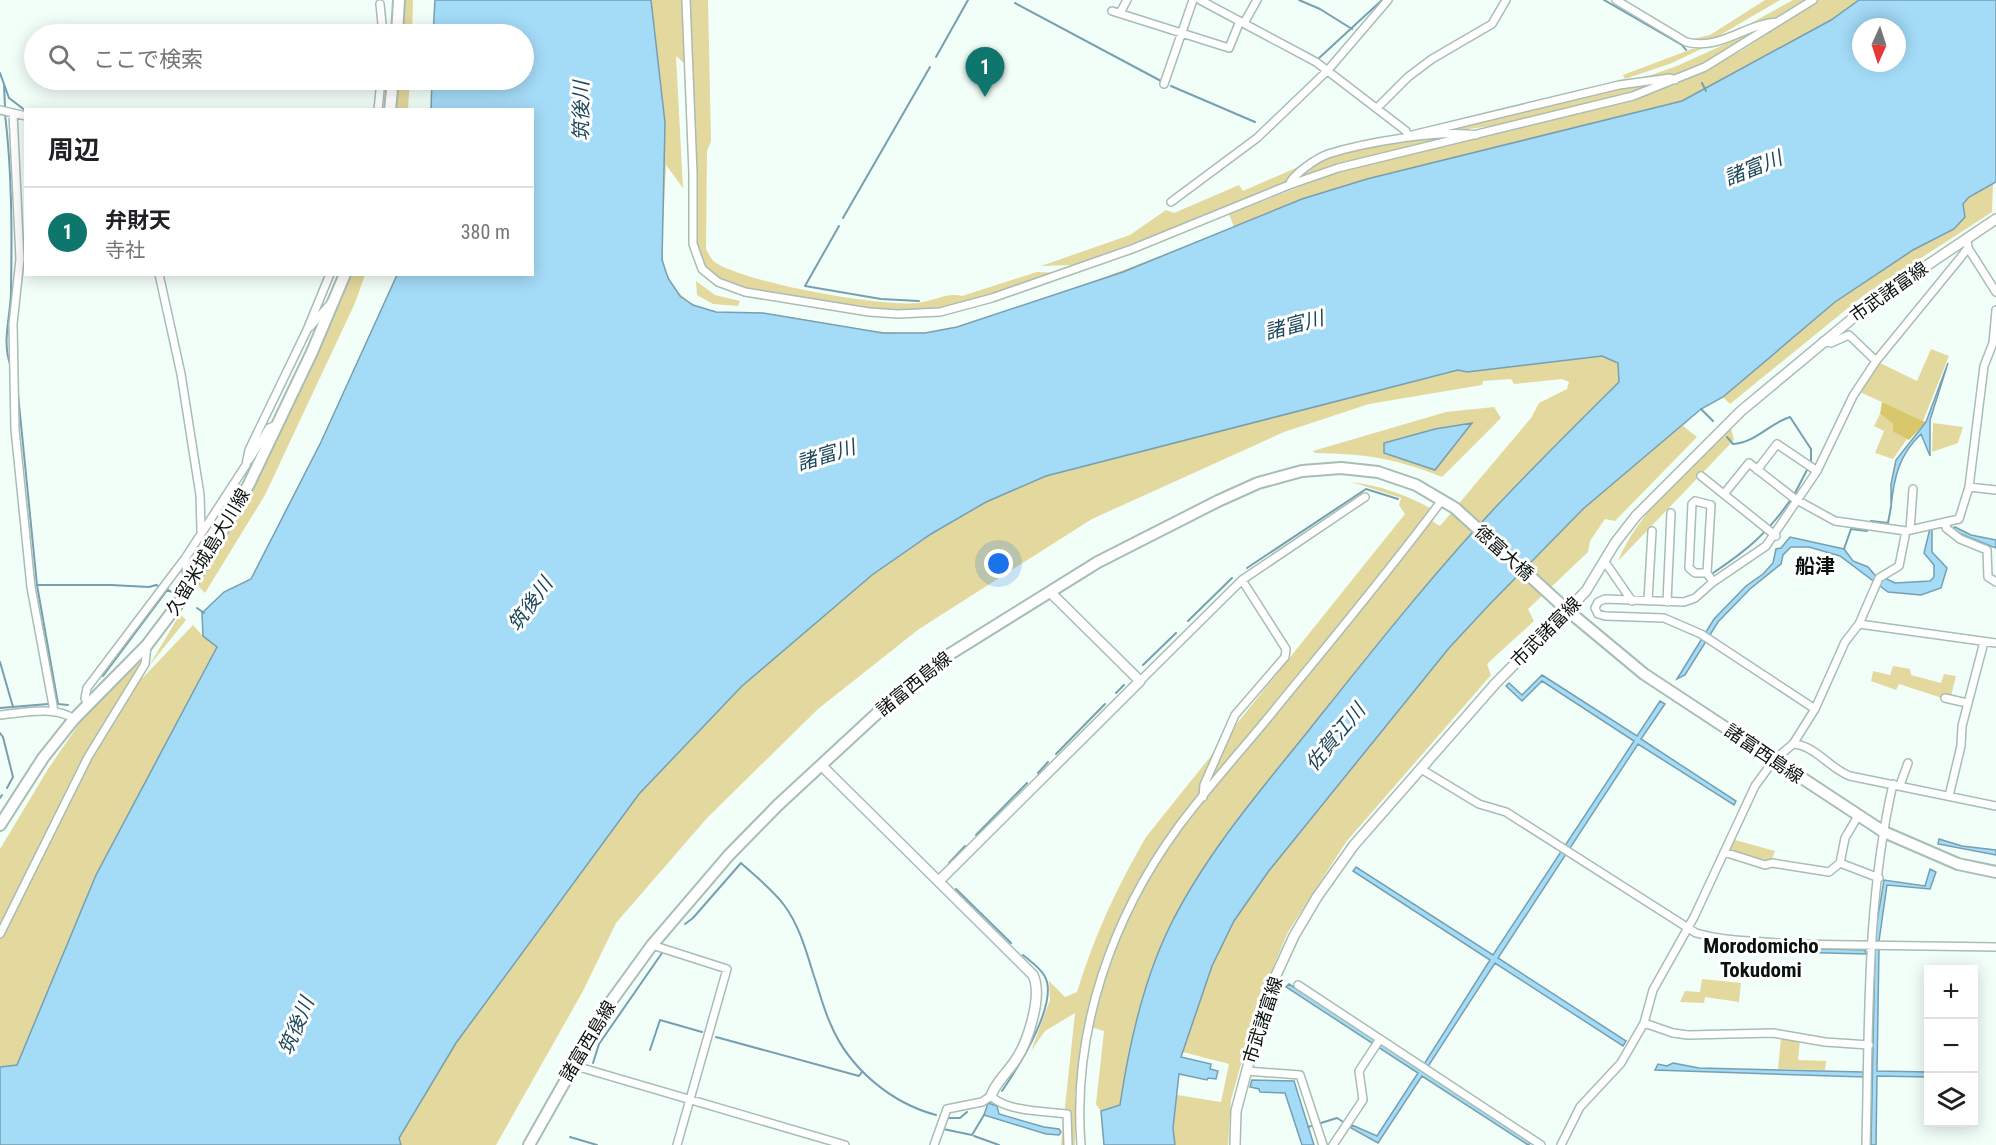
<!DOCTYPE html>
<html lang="ja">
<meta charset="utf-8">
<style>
:root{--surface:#fff;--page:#f6f6f6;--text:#202124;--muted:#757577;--line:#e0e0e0;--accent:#0f766e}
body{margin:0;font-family:"Roboto Condensed","Noto Sans JP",sans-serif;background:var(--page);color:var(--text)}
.controls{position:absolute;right:18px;bottom:18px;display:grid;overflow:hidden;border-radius:0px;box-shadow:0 3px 15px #0003}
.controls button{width:54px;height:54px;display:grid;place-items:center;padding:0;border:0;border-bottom:2px solid var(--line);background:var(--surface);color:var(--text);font:30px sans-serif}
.compass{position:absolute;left:1852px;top:18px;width:54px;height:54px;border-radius:50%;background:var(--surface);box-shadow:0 3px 15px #0003;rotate:183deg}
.you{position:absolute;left:999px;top:564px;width:21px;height:21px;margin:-15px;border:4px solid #fff;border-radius:50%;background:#1a73e8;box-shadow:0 0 0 9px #1a73e833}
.badge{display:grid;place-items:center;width:39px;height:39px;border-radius:50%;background:var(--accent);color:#fff;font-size:20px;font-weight:700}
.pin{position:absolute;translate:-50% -50px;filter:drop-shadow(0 2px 3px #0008)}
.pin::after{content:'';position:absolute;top:32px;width:21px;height:18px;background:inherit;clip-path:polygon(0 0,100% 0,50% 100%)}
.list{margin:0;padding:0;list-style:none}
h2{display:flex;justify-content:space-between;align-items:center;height:78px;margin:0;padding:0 24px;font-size:26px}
h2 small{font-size:20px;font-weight:400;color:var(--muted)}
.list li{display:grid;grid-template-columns:39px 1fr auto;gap:18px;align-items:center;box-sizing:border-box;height:90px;padding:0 24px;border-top:2px solid var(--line)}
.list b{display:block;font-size:22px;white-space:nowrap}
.list p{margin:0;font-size:20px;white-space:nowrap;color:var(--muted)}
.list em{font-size:20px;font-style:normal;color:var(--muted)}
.icon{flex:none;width:33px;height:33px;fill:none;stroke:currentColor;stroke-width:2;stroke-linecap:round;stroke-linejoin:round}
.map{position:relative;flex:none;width:1996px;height:1145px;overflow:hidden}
.search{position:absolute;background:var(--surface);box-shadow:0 3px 15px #0003;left:24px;top:24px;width:510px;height:66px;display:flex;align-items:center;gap:15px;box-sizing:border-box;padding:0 21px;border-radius:33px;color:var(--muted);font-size:22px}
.panel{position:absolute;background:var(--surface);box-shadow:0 3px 15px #0003;left:24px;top:108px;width:510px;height:168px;border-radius:0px}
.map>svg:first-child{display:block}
.green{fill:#e3d89d}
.forest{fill:#d9c76c}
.water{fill:#a4dbf7;stroke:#769fb1;stroke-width:1.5;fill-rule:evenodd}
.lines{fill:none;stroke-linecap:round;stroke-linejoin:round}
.stream{stroke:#769fb1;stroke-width:2}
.street-casing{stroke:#a8bdb3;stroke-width:10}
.secondary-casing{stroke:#a8bdb3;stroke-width:12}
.primary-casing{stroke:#a8bdb3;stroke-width:14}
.street{stroke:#fff;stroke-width:7}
.secondary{stroke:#fff;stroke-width:9}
.primary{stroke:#fff;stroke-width:10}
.labels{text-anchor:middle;stroke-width:6;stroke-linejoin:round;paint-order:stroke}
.street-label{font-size:18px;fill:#0a120e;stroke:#fff}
.water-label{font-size:20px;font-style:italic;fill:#1c475a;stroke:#fff}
.neighbourhood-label{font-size:20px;font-weight:bold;fill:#0a120e;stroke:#fff}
.quarter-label{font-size:21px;font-weight:bold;fill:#0a120e;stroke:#fff}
</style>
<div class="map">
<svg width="1996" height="1145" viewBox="0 0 1996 1145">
<rect width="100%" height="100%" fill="#f2fff8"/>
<!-- green -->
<path class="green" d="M405,0H413L412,34H404Z
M646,0H682L685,64L676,56L683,188L666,165L662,248C663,281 683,306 715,312C731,315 748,311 765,313C817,320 868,335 922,333C960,331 999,315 1035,302C1102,279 1168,253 1234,227L1229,214L1338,172L1627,102L1679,83L1741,51L1818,0H1881L1699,102L930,342L722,318L681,305L652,255Z
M689,0H708L711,141L707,151L706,249C709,254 711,260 716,263C748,283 879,307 917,303C932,302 947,292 962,296L1037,272L1061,273C1027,284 991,299 956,307C902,320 846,306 792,298C768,294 742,293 721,281C705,273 700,261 696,245Z
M1765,0H1780L1710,41L1697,42L1692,39L1710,35Z
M1793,0H1804L1781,15L1731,34Z
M1763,27L1719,55L1677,75L1631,82L1677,66Z
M1703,48L1672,63L1625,79L1623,75L1692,49Z
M400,80H410L408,109L395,110Z
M1667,80C1592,106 1511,128 1431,132L1623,87Z
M1465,136L1331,165L1294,180L1329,156L1418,138Z
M1314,160L1283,183L1211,214L1074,265L1041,266L1130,235L1166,210L1174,213L1239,185L1243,191Z
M1996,182L1993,184L1992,212L1864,295L1730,404L1723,397L1700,409L1683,426L1697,437L1615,521L1605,519L1590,541L1588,552L1528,609L1534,621L1487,664L1491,675L1346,842L1288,932L1258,1003L1231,1100L1228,1145H1175L1173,1128L1177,1095L1221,1102L1229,1064L1183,1052L1181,1058L1200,967L1235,895L1446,642L1614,460L1953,202Z
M351,275H365L355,303L265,495L205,593L198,586L284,425Z
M696,281L715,295L740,301L738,306L713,304L697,295Z
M1931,349L1949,356L1923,421L1860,392L1880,363L1917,381Z
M1600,350L1636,362L1386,647L1104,1145L1101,1111L1096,1104L1104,1031L1084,1025L1075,1096V1145H1061L1075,1013L1045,1031L1031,1051L1050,1000L1049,981L1065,997L1077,992C1094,936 1117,887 1146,837L1405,514L1399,505L1401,498L1352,482C1381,486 1404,494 1430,508L1424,516L1440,526L1531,418L1539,403L1567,389L1569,382L1562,379L1514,384L1511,379L1483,381L1482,385L1369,404L1284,432L1092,519L919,629L818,709L707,818L616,923L583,991L496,1145H399V1139L456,1043L656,744L895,550L1043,468L1446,367Z
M1494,407L1501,418L1442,477C1394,458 1367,454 1315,453L1313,451L1446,412Z
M1880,414L1893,424V432L1907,439L1893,459L1875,453L1884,431L1874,426Z
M1933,423L1963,427L1958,443L1932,452Z
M1731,428L1734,440L1618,561C1641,507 1690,468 1731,428Z
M180,614L186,620L149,666Z
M203,619L239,644L35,1091L0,1096V937L90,757L134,687L193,625L202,635Z
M140,662L129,687L86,757L0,930V849L48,769L81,721Z
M1893,666L1910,669L1911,675L1941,683L1944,674L1956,676L1951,696L1943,694L1942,698L1899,684L1896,690L1871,681L1873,671L1890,675Z
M1735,840L1775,851L1771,861L1764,863L1729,852Z
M1702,979L1741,983L1739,1002L1705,997L1704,1003L1680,1002L1685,991L1700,992Z
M1781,1038L1800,1040L1798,1060L1826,1061L1825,1070L1778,1069Z"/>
<!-- forest -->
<path class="forest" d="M1882,402L1923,421L1926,422L1909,440L1893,432V424L1880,414Z"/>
<!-- water -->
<path class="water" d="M435,0H651L665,123L662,260L668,278L680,296L693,305L716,312L763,313L883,333H925L957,327L1123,272L1302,199L1367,179L1682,101L1831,20L1859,0H1996V182L1969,197L1963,204L1965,217L1954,229L1913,250L1835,302L1723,397L1701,409L1583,509L1488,606L1449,648L1268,872L1234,921L1212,966L1181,1057L1211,1064L1210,1069L1218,1071L1216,1079L1208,1078L1207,1080L1179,1074L1173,1128L1175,1145H1104L1101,1111L1120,1105C1129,1044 1143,981 1170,926C1205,855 1259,792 1309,730C1368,656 1427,581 1492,511C1533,467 1576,425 1619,382L1618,363L1602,356L1467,372L1458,370L1046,476L986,502L931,534L872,575L742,686L639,794L456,1043L399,1138L401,1145H0V1067L17,1065L96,875L217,647L203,636L202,613L224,592L251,579L321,442L397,275L532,274V110L431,109L432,80H524V34H433ZM1861,27H1897V63H1861Z
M1948,363L1930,420V456L1921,434C1899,455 1894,477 1891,507V484L1896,460L1926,422Z
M1472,423L1435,470L1384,453V443L1435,429Z
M1939,525L1932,529V552L1947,568L1941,588L1921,595L1888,592L1840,556L1809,547H1791L1783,555L1781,564L1750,589L1718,622L1685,675L1677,679L1714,619L1746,586L1763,574L1773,563L1776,549L1781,548L1790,537L1844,549L1853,561L1868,567L1880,581L1885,578L1895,583L1930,581L1934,577V565L1924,553L1930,528Z
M1955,527L1971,535L1996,540V548L1953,531L1952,528Z
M1542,675L1637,736L1660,701L1665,704L1641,739L1736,801L1734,805L1638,744L1498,958L1626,1041L1623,1046L1495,963L1425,1071L1532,1142L1528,1145L1422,1076L1378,1143L1351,1128L1352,1125L1377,1136L1418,1073L1286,987L1289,984L1421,1069L1490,960L1353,871L1356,867L1493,955L1634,741L1542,681L1522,701L1506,686L1509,683L1522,695Z
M1939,839L1962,846L1996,850V855L1938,844Z
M1930,869L1936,872L1930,889L1887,885L1879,941L1874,940L1884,880L1925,886Z
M1789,948L1865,950L1866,954L1789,952Z
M1875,948H1879L1877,1071L1928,1072V1077L1877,1076L1876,1145H1871Z
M1673,1063L1699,1068L1863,1072V1077L1655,1070L1658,1064L1667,1066Z
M1252,1080L1294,1081L1314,1145H1302L1285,1093L1260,1092L1259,1089L1250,1087Z
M988,1103L997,1106L999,1114L1044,1127L1059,1129L1061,1132L1059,1135L1046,1134L984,1115Z"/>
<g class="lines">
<!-- stream -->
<path class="stream" d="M1299,0L1320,9L1352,29
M1604,0L1682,45L1686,50
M1015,3L1161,81
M936,57L968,0
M1318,59L1382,0
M0,73L9,98L26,111
M1702,83L1706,91
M4,84L5,108
M1171,86L1255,122
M5,114C12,172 12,231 11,290C11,317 1,341 11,367
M843,218L930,67
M839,226L805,286L881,299L919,301
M17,384L37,585L58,704L68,705
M1701,409L1713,421
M1727,437L1733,444C1755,443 1770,423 1790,417L1811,449V463
M1794,495L1808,468
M1871,521L1888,523L1891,507
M1844,549L1851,529L1867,531
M1247,568L1366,489L1398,499
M1713,573C1746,551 1768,533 1791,499
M37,585H111L149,587L156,585L174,593
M197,608L204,613
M1188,621L1232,578
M0,662L13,707
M1143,665L1176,633
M103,676L168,589
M1116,693L1124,685
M0,708L48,704
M0,733L3,737L13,777L7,788
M1056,754L1105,704
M1038,773L1048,762
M0,798L2,795
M976,835L1027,783
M949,863L965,846
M956,889L1011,943
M685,924L693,918L741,863C755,876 773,890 784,905C799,925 806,950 813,973C819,990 823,1008 831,1025C849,1068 891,1103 936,1115
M716,1037L859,1076L862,1072
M650,1050L660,1020L702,1032
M593,1063L599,1044L662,953
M1002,1091C1017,1069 1061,1001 1044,975C1039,967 1030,961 1023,955
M948,1118H960L967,1112
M1308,1127L1337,1118L1345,1123
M943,1129L972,1135L984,1115
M974,1136L999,1145
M570,1137L597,1145"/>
<!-- street casing -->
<g class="street-casing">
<path id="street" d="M686,0L693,173V244L702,269L718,282L745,292L869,312L898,314L940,312L992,298L1132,249L1289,185L1338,168L1633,96L1705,67L1813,0
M1200,0L1316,62L1406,131L1408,136L1619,85L1670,78L1675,80
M1616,0L1686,42C1720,51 1745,24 1777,22
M380,4L383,34
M1112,11L1229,48L1240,21
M1120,13L1127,0
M1244,23L1257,0
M1164,84L1193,0
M1377,108L1408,77L1432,59L1492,24L1506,0
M0,110L26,116
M378,110L381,80
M13,113L20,259L13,324L15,429L31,587L54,711
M1289,185C1293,174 1317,158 1328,154C1363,143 1440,129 1476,135
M1171,202L1257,138L1328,70L1388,0
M1968,248L1996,292
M159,274L181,374L200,495L201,530
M310,327L330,304
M1823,341L1831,343L1849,335L1876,361
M249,460L269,428L276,425
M1757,470L1777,444L1817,471
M1701,476L1776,536
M1969,487L1996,490
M1724,494L1749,463L1795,499L1835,521L1906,531L1959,519L1969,487L1984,366L1993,343L1996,310
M1947,522L1946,528L1960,539L1987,550L1988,577L1996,582
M1910,530L1913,489
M186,557L187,587
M1605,562L1632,601
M1707,573L1711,505L1695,501L1692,504L1689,568L1695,573H1707L1713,582
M1648,601L1652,531
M1667,602L1671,513
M1859,624L1996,643
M1140,681L1242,580L1365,497
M1945,698L1967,703
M88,706L85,698L87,688L186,557L246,465L249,450L307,330L330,274
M1815,709L1701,634L1664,618L1605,616L1598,614L1595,608L1598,602L1605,599L1684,602L1695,598L1713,582L1766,546L1817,471L1853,396L1876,361L1961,257L1968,248L1967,239
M0,715C24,713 54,705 74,719
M1793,744C1815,745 1830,769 1850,776L1996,806
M1421,769L1479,804L1506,812L1696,933C1727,942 1755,940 1786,944L1996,947
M1900,785L1908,763
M1949,796L1961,746L1962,726L1984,642
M1203,797L1204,785L1235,715L1285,657L1286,649L1242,580
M1724,852L1765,865L1772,863L1829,872L1840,863L1845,838L1858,816
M1840,863L1879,878
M0,934L88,757L145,664L147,645
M652,945L727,969L677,1145
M1298,985L1541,1145
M1644,1023L1673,1033L1688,1035L1773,1033L1825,1042L1869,1045
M572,1065L845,1145
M1246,1071L1300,1075L1323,1145
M934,1145L947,1109L982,1102L991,1096C1007,1112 1045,1111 1067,1114L1068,1145
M1081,1145C1072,1031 1112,917 1179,826C1208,787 1241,751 1272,713C1329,643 1388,573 1442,500
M1333,1145L1363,1100L1359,1071L1380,1039
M1561,1145L1580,1107L1621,1063L1644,1023L1653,990L1694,917L1755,786L1774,760L1793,744L1815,709L1845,642L1859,624L1879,578L1899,566L1906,531
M1866,1145C1869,1024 1866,902 1893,784"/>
</g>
<!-- secondary casing -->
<g class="secondary-casing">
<path id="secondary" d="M822,766L1033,975C1043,996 1028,1042 1015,1061C1007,1073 995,1083 991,1096
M939,881L1140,681L1050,592
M1235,1145L1236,1111L1267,995L1294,936L1317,897L1354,845L1495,684L1586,591L1615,543L1636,516L1741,411L1871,303L1996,219"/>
</g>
<!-- primary casing -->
<g class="primary-casing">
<path id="primary" d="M397,34L399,0
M390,110L393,80
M0,825L43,758L74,719L147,645L187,592L249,484L312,352L345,274
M529,1145L607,1007L652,945L729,855L778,805L885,706L950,654L1098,562L1218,501L1258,483L1302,471L1341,468L1378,472L1416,485L1455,508L1567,610L1644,674L1884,832L1958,864L1996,872"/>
</g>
<!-- street -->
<use href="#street" class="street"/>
<!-- secondary -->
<use href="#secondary" class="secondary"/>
<!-- primary -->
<use href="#primary" class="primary"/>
</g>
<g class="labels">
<!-- street labels -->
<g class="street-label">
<text transform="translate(1889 292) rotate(-35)" y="6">市武諸富線</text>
<text transform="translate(208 552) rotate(-59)" y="6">久留米城島大川線</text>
<text transform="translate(1504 553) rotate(42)" y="6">徳富大橋</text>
<text transform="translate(1546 632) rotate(-45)" y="6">市武諸富線</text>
<text transform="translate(914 684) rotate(-39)" y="6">諸富西島線</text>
<text transform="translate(1764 754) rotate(34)" y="6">諸富西島線</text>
<text transform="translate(1263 1020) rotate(-72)" y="6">市武諸富線</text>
<text transform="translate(588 1041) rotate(-59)" y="6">諸富西島線</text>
</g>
<!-- water labels -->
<g class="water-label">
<text transform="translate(581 111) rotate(-90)" y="7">筑後川</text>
<text transform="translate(1753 168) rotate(-22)" y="7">諸富川</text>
<text transform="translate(1294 325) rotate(-15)" y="7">諸富川</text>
<text transform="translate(826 455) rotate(-17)" y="7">諸富川</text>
<text transform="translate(530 604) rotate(-54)" y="7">筑後川</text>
<text transform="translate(1335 737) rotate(-50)" y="7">佐賀江川</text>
<text transform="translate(296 1026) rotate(-67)" y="7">筑後川</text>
</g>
<!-- neighbourhood labels -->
<g class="neighbourhood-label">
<text x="1815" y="573">船津</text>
</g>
<!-- quarter labels -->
<g class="quarter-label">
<text x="1761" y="953">Morodomicho<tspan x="1761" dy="24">Tokudomi</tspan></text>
</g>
</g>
</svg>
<div class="controls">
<button>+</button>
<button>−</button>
<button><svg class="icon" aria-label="layers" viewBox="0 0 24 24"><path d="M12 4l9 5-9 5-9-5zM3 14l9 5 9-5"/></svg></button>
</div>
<svg class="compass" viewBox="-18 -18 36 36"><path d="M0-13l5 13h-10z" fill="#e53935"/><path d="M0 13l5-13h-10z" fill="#757577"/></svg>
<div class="you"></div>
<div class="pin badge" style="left:985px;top:97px">1</div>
<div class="search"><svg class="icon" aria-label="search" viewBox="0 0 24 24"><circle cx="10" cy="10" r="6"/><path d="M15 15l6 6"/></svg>ここで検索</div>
<section class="panel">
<h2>周辺<small></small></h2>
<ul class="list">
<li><span class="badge">1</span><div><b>弁財天</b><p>寺社</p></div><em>380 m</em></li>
</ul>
</section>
</div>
